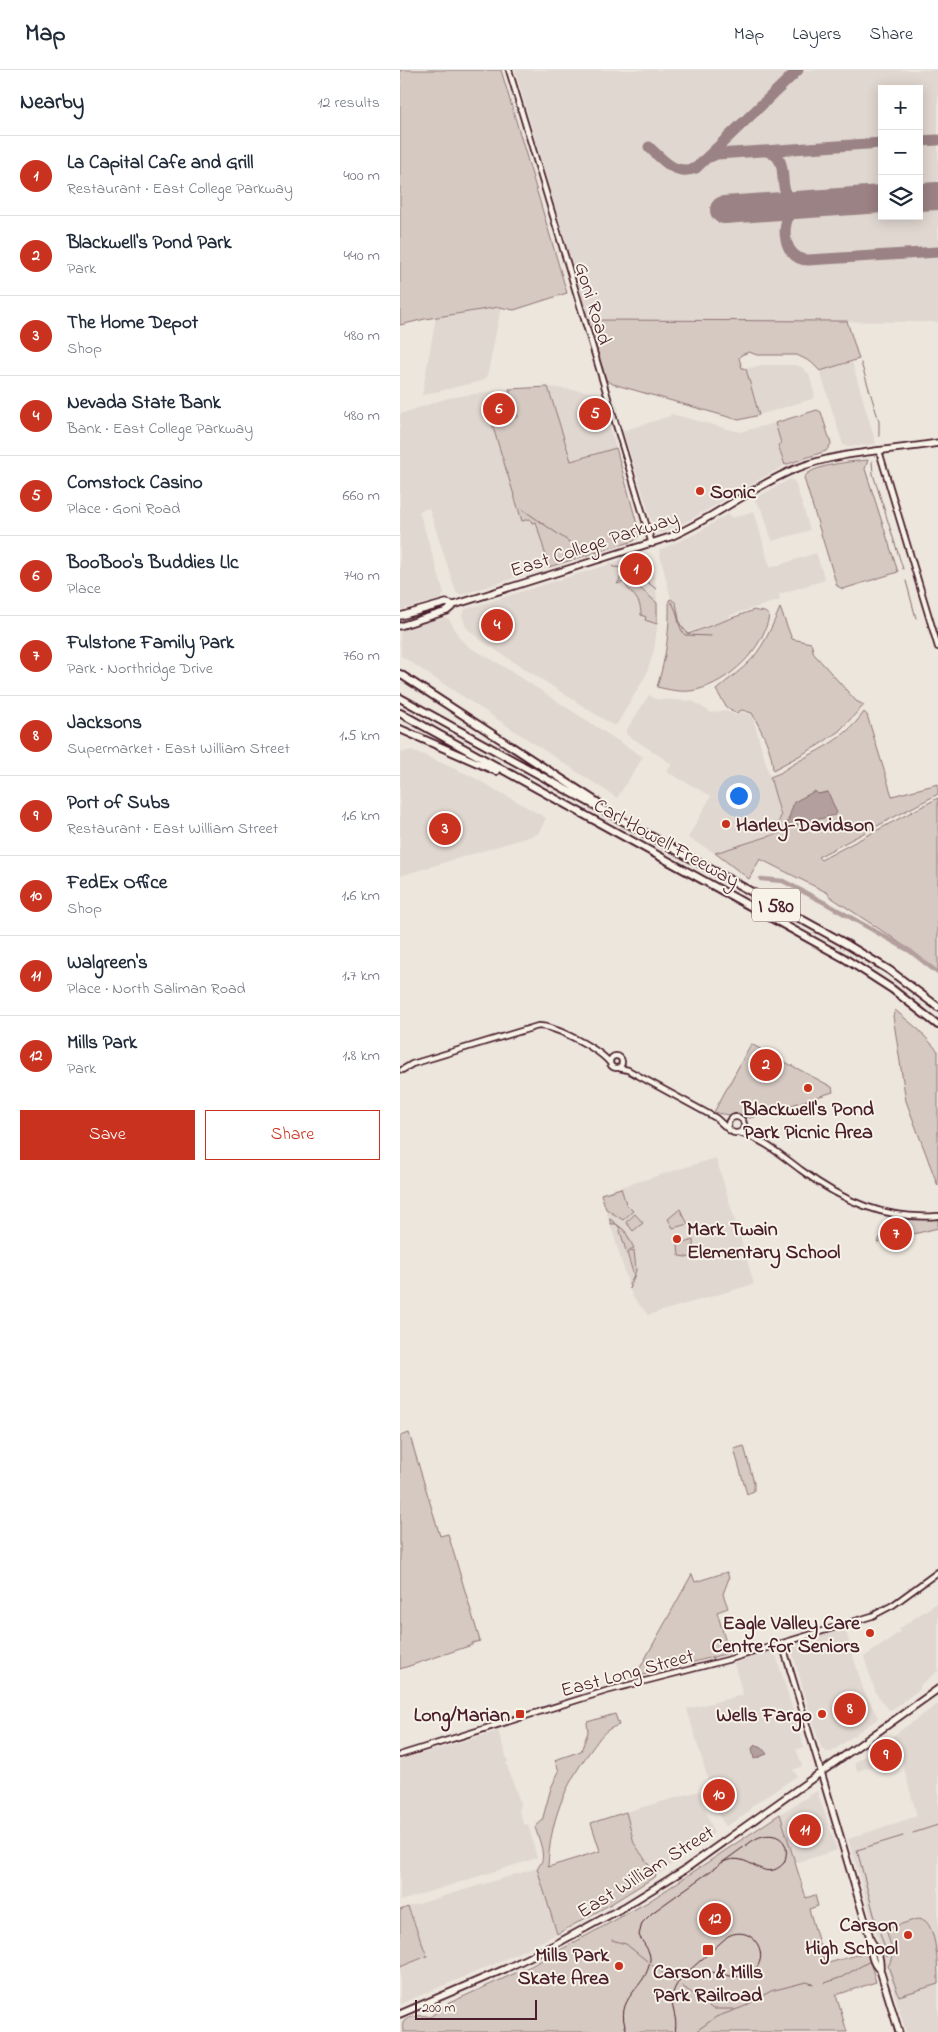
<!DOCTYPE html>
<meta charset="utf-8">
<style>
:root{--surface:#fff;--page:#f2f2f3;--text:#1f2937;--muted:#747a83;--line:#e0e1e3;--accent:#c8321e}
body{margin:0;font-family:"Indie Flower",sans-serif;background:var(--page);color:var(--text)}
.controls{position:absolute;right:15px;top:15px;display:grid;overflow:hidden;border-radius:0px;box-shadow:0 2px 12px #0003}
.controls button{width:45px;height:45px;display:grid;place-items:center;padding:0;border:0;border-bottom:1px solid var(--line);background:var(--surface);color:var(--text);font:25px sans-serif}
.scale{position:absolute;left:15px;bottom:12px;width:122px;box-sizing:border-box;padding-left:5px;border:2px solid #4a1f2b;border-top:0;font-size:14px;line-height:18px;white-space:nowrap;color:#4a1f2b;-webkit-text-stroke:4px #f7f3e8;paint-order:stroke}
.you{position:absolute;left:338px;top:725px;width:18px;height:18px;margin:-12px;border:4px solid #fff;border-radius:50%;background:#1a73e8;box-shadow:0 0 0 8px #1a73e833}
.badge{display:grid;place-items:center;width:32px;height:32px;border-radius:50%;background:var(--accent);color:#fff;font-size:16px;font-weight:700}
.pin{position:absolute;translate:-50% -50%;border:2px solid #fff;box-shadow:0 1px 5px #0006}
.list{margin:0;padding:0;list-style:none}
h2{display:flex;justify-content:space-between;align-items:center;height:65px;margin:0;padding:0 20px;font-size:21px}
h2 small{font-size:16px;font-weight:400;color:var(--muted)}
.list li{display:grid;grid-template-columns:32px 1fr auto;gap:15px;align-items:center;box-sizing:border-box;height:80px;padding:0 20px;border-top:1px solid var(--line)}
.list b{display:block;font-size:19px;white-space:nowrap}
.list p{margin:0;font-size:16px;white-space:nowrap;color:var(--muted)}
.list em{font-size:16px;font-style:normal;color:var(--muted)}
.actions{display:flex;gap:10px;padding:15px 20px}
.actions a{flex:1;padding:11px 0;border:1px solid var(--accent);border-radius:0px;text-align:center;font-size:18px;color:var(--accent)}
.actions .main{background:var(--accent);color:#fff}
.icon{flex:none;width:28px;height:28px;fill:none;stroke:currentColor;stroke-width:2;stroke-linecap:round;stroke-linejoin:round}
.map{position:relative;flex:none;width:538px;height:1962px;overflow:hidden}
header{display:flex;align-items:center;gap:30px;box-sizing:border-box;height:70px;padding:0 25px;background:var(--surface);border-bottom:1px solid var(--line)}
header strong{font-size:24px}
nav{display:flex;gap:28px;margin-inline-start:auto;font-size:18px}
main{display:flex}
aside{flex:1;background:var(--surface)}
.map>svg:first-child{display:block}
.built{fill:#e0d7d0;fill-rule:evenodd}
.green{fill:#d5c9c2;stroke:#907476;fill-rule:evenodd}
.water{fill:#b39f9d;stroke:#896c6f}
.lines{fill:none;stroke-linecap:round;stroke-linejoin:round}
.stream{stroke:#896c6f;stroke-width:1}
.canal{stroke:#b39f9d;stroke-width:4.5}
.taxiway{stroke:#9b8284;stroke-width:11}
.runway{stroke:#9b8284;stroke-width:28}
.minor-casing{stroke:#4a1f2b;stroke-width:8}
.major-casing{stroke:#4a1f2b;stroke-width:9}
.highway-casing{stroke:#4a1f2b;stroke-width:10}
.minor{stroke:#f7f3e8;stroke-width:4.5}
.major{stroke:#f7f3e8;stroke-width:5.5}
.highway{stroke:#f7f3e8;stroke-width:6}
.rail{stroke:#4a1f2b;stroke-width:1}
.poi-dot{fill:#c8321e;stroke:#f7f3e8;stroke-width:2}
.labels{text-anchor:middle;stroke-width:4;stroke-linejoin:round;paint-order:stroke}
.shield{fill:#f7f3e8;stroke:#7e5f64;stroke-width:1}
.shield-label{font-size:19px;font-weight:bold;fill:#4a1f2b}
.street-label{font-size:20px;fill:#4a1f2b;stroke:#f7f3e8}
.poi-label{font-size:20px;font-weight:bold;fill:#4a1f2b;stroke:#f7f3e8;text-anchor:end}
</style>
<header>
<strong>Map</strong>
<nav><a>Map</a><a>Layers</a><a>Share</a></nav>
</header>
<main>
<aside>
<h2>Nearby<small>12 results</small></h2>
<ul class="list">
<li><span class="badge">1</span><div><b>La Capital Cafe and Grill</b><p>Restaurant · East College Parkway</p></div><em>400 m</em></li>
<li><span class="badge">2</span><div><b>Blackwell's Pond Park</b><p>Park</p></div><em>440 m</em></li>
<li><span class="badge">3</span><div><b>The Home Depot</b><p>Shop</p></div><em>480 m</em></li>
<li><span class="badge">4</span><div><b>Nevada State Bank</b><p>Bank · East College Parkway</p></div><em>480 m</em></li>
<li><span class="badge">5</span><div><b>Comstock Casino</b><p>Place · Goni Road</p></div><em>660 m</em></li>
<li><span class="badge">6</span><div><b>BooBoo's Buddies Llc</b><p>Place</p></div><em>740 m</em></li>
<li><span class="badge">7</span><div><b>Fulstone Family Park</b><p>Park · Northridge Drive</p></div><em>760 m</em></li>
<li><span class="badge">8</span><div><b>Jacksons</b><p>Supermarket · East William Street</p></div><em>1.5 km</em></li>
<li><span class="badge">9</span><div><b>Port of Subs</b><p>Restaurant · East William Street</p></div><em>1.6 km</em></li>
<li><span class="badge">10</span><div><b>FedEx Office</b><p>Shop</p></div><em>1.6 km</em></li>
<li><span class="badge">11</span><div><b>Walgreen's</b><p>Place · North Saliman Road</p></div><em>1.7 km</em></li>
<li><span class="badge">12</span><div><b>Mills Park</b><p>Park</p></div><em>1.8 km</em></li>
</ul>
<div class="actions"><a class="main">Save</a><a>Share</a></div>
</aside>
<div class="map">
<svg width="538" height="1962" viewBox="0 0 538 1962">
<rect width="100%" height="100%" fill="#ece6dd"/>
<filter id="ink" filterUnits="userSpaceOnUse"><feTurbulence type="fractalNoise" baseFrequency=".02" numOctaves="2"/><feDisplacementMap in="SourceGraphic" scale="10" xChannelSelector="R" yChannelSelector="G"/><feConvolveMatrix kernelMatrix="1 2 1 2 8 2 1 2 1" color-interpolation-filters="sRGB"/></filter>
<g filter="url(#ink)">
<!-- built -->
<path class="built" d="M115,0H538V252L188,250ZM482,19H519V146H482Z
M101,237L87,307L82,311L22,325L36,247Z
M452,292L476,374L447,377L443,375L420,301Z
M362,295H395L402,297L409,304L415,326L412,329L359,345L346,299Z
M148,317L199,323L216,378L171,391Z
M109,319L118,347L92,355L123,451L130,449L136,452L149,497L60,525L56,522L29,438L19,441L44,523L41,529L0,540V344L48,328Z
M271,344L340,362L375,353L382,374L378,375L385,395L284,453L262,463L257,461L254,458L223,361L270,346Z
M390,409L395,412L410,460L372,471L363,442L354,429Z
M354,441L370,498L416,483L425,510L379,524L380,530L331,545L327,550L287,562L280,554L276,533L271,529L259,480L295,464L328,444L332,448Z
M242,484L249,486L255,509L258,540L257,558L254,580L246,605L217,654L214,656L80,570L66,557L62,545L66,539Z
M44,547L49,549L60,569L69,577L98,593L243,687L217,728L1,586L0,563L2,560Z
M249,625L255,629L292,631L312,643L324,640L335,645L340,642L352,645L381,746L378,751L379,763L315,783L288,768L311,726L267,702L272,694L226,664V661Z
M12,680L71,706L146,748L138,764L0,806V683Z
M316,1088L354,1214L248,1245L232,1226L201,1123Z
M538,1532V1601L521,1614L519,1620L494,1638L489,1640L476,1623L464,1587L500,1562L499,1559Z
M441,1560L446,1562L463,1619L478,1648L431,1682H426L421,1678L391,1578L393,1575Z
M371,1582L376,1585L404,1677L396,1679L402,1696L393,1700L397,1706L353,1735L345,1745L326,1756L319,1746L287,1639L343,1625L334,1593Z
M538,1634V1962H506L448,1769L517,1746L501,1688L457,1701L455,1693Z
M98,1661L108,1692L106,1693L120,1732L119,1741L124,1755L128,1754L137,1788L0,1831V1690Z
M299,1721L314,1763L256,1806L234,1773L226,1742Z
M417,1721L437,1780L395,1793L380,1744Z
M137,1798L157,1864L97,1893L0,1934V1897L27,1886L8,1837Z"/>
<!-- green -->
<path class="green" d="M0,0H101L167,223L114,240L99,237L25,249L0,255Z
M188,250L447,251L459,289L420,301L411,292L397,285H357L349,282L341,285L339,288L342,298L346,299L359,345L339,350L213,314L206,310Z
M148,317L171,391L216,378L240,465L234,471L149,497L136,452L132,453L130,449L122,451L92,354L118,347L109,319Z
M417,340L421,342L431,374L426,381L385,395L378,375L381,373L375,353Z
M468,390L465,399L498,502L443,519L437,516L404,408C409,395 455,391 468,390Z
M221,507L241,519L257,533V554L245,550L246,547L241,545C241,526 230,525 224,512L217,514Z
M271,529L276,533L280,554L288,564L354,540C361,543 364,539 369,546C363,580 329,612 296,620C283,623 270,620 257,617C266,588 270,560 269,530Z
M380,538L392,569L411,573L414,584L456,631L464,635L439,661L419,675L373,700C372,679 362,662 352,643L342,640L336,643L327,638L316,620C327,610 341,601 352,589C365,574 372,556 380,538Z
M464,642L467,645L492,726L538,714V724L418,787L421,790L538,728V901L493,868L429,826L428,823L360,789L349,809L315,783L379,763L377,756L381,746L370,707L380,703C411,681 441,675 464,642ZM428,722L388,749L391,744L418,724Z
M495,940L518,959L538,981V1116L506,1031L493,946Z
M351,974L432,1017L433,1022L350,1048C337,1044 326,1046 314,1042Z
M221,1118L226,1134L233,1141L223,1150L206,1139L201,1124Z
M280,1139L288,1154L273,1158L268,1149Z
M235,1144L243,1153L233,1161L226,1152Z
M209,1148L225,1161L234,1178L226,1181L219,1157L216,1154H211Z
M492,1148L538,1149V1158L477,1173Z
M293,1170L294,1188L279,1186L278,1175Z
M234,1180L236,1200L230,1219L229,1213L234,1206L227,1183Z
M9,1363L40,1466L48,1464L80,1571L72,1573V1575L0,1599V1366Z
M344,1376L354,1413V1421L347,1424L334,1379Z
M327,1502L329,1508L323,1524L328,1538L317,1542L329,1583L235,1607L292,1504L295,1512Z
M215,1644L219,1655C203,1660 201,1667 191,1680C164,1716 150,1751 148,1797L200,1781L191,1753L226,1742L234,1773L256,1806L211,1834L157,1864L137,1798C149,1789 138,1768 135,1757L142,1751L151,1718L159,1701L155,1690L181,1681L188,1662L187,1652Z
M380,1744L406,1828L415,1825L418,1836L409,1839L425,1894L467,1882L476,1912L436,1925L447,1962H3C3,1959 2,1956 3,1953C5,1946 25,1944 30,1947L47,1934L131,1896L248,1832Z
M8,1837L27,1886L0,1897V1840Z
M517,1849L524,1850C537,1858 538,1899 538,1914L499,1926L488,1896C496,1885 489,1871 486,1859Z"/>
<!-- water -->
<path class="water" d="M415,721L418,724L428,722L437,743L435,745L388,757L387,754L394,732Z
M355,1675L362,1678L367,1684L354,1689L352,1678Z"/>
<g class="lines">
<!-- stream -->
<path class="stream" d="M461,293L479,351V366
M472,391L473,404L503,499
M122,439L178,478L186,475L194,478L197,483
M211,495L213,497L226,498
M237,505L238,509L245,510L256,519
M506,511L516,548
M271,532C280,543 276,555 285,565L311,566
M513,1763L538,1755
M476,1852L457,1780L503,1766
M480,1863L487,1884L486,1887
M212,1870L226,1874L247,1891
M252,1895L275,1912
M425,1913L442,1907L470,1891
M282,1916L313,1939H334
M295,1962L316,1947L343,1937L371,1921L406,1912L413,1914"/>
<!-- canal -->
<path class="canal" d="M361,809L383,811L427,834L510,881L538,903"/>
<!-- taxiway -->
<path class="taxiway" d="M519,71L538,70
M249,77C263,90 275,106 296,98L398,0
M366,81C398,89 367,128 403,135
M310,87L317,84L482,73
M403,135C377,141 380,190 408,190L538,182"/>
<!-- runway -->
<path class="runway" d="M519,127L538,126
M324,140L482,129"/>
<!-- minor casing -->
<g class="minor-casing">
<path id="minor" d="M109,0L252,474
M479,381L538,577
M210 992a6 6 0 1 1 12 0a6 6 0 1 1-12 0Z
M219,998L228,1000L316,1048L329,1060
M2,1000L12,994L138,956C156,956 199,979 210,993
M328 1055a8 8 0 1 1 16 0a8 8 0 1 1-16 0Z
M339,1063C362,1068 382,1086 401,1100C442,1131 485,1150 538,1146
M382,1573L421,1702
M0,1685L206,1621L327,1590L472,1546L493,1535L538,1502"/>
</g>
<!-- major casing -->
<g class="major-casing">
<path id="major" d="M0,546L46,533L54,535
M0,556L47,541L54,535L270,467C313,449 351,417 395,399C440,381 490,381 538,373
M421,1702L471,1871C478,1880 481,1889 480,1900L499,1962
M471,1871C470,1881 472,1894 480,1900
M0,1944L105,1899L156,1874L224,1837L284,1800L538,1619"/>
</g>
<!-- highway casing -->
<g class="highway-casing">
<path id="highway" d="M0,604L197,732
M0,628L448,875L489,900L538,937
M0,643L444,888L492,919L538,955
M0,659L96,701"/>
</g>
<!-- minor -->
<use href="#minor" class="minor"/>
<!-- major -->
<use href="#major" class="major"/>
<!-- highway -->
<use href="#highway" class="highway"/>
<!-- rail -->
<path class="rail" d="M227,1962C212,1926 247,1920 250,1890C251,1880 242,1873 239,1865L242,1853L252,1843L352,1771C371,1758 394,1768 384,1793C362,1816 351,1779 323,1792
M275,1962C277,1953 275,1947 273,1938C269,1920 279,1910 291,1899L328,1866C354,1853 373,1888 351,1903C331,1915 306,1892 286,1904"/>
</g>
</g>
<!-- markers -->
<g class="poi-dot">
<circle cx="300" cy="421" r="5"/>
<circle cx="326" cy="754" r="5"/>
<circle cx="408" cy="1018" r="5"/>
<circle cx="277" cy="1169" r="5"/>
<circle cx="470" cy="1563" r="5"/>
<rect x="115" y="1639" width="10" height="10" rx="2.5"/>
<circle cx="422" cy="1644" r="5"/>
<circle cx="508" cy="1865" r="5"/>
<rect x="302" y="1874" width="12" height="12" rx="2.5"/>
<circle cx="219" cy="1896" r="5"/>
</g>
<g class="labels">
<!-- shield labels -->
<rect class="shield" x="352" y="818.5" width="48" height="33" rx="4"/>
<g class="shield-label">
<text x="376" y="842">I 580</text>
</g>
<!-- street labels -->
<g class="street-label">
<text transform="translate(194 233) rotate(73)" y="7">Goni Road</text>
<text transform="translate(194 473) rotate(-18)" y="7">East College Parkway</text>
<text transform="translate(267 772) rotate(29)" y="7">Carl Howell Freeway</text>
<text transform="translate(227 1602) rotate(-15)" y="7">East Long Street</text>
<text transform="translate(245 1801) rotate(-32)" y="7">East William Street</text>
</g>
<!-- poi labels -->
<g class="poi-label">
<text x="310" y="428" text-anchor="start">Sonic</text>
<text x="336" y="761" text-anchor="start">Harley-Davidson</text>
<text x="408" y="1045" text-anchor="middle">Blackwell's Pond<tspan x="408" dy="23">Park Picnic Area</tspan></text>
<text x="287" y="1165" text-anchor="start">Mark Twain<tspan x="287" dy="23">Elementary School</tspan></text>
<text x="460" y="1559">Eagle Valley Care<tspan x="460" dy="23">Centre for Seniors</tspan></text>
<text x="110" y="1651">Long/Marian</text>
<text x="412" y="1651">Wells Fargo</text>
<text x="498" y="1861">Carson<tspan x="498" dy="23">High School</tspan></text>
<text x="209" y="1891">Mills Park<tspan x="209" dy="23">Skate Area</tspan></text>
<text x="308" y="1908" text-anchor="middle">Carson &amp; Mills<tspan x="308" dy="23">Park Railroad</tspan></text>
</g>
</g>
</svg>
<div class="controls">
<button>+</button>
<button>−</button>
<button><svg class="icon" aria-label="layers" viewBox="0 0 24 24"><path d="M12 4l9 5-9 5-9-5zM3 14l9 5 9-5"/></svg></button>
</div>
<div class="scale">200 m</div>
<div class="you"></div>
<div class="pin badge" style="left:236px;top:499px">1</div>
<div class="pin badge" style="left:366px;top:995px">2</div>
<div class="pin badge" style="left:45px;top:759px">3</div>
<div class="pin badge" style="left:97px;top:555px">4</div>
<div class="pin badge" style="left:195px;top:344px">5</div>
<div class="pin badge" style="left:99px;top:339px">6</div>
<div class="pin badge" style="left:496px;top:1164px">7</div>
<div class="pin badge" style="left:450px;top:1639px">8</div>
<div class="pin badge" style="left:486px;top:1685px">9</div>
<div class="pin badge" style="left:319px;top:1725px">10</div>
<div class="pin badge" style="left:405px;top:1760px">11</div>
<div class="pin badge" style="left:315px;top:1849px">12</div>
</div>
</main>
